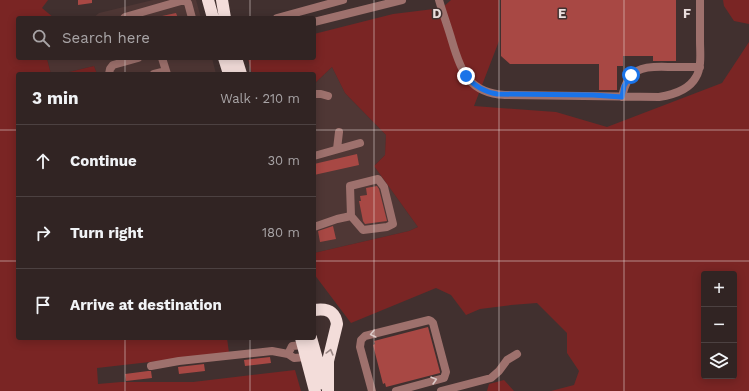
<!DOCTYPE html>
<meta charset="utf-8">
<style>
:root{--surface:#312423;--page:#392c2b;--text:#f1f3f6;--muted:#a8a4a6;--line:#4c4141}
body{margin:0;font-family:"Work Sans",sans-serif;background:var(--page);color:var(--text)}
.controls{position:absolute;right:12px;bottom:12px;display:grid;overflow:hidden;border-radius:4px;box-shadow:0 2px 10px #0003}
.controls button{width:36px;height:36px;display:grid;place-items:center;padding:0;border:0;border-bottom:1px solid var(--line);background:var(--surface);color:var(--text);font:20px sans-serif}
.stop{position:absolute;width:12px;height:12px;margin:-9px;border:3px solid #1a73e8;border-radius:50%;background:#fff}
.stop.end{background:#1a73e8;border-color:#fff;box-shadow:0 1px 4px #0008}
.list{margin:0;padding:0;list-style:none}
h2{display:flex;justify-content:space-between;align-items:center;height:52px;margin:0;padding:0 16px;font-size:17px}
h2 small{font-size:13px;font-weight:400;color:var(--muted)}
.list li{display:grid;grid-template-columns:26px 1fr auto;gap:12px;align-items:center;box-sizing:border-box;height:72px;padding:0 16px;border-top:1px solid var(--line)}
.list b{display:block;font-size:15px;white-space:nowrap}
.list em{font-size:13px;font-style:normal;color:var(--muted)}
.icon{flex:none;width:22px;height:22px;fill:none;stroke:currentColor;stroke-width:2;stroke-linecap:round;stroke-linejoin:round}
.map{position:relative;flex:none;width:749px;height:391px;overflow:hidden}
.search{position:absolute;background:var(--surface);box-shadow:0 2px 10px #0003;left:16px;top:16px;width:300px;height:44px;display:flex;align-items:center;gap:10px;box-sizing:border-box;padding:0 14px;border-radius:4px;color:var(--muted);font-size:15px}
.panel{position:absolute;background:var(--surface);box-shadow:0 2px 10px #0003;left:16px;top:72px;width:300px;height:268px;border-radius:4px}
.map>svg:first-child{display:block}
.built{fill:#4f3735}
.green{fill:#7a2524;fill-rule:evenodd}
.building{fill:#a84844}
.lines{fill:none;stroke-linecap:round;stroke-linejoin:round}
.minor{stroke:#9e716d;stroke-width:8}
.highway{stroke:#f3ddda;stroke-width:12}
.oneway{stroke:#dbc8c7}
.oneway2{stroke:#9a8684}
.route{stroke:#1a73e8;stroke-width:5}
.grid{fill:none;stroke:#eadedd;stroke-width:1;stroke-opacity:0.55}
.grid-label{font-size:13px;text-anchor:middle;font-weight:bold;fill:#eadedd;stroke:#41302f;stroke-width:3;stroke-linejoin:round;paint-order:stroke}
</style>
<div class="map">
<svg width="749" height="391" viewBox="0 0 749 391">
<rect width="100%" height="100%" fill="#41302f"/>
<!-- built -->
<path class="built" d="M153,0H196L201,18H93L99,13Z
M48,58H212L216,74H97L94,66L61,74H51L47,59Z
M332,67L345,93L386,135L385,155L374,166L418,227L409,231L314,253V84Z"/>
<!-- green -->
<path class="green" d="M0,0H48L42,8L54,18H18V58H48L47,59L51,74H18V338H227L229,353L97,368L98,384L121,382H193L295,370L301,391H0Z
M451,0H499V41L474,106L556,112L607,127L722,83L749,42V391H551L574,385L579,371L567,353V333L537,303L511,305L480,309L466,315L451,295L436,288L351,323L314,274V253L409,231L418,227L374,166L385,155L386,135L345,93L332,67L314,84V74H252L248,59L249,58H314V34L393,14L442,8ZM704,274H734V376H704Z
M723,0H749V24L734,21L724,6Z
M94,66L97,74H61Z
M504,380L514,391H487L489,384Z"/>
<!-- building -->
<path class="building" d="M78,0H92V3L78,5Z
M501,0H676V61H653V56H623V66H617V90H599V64H510L501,56Z
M176,13L178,18H162V16Z
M357,154L359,165L314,175V164Z
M377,186L379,189L387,221L365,224L363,221L359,201H361L360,196L367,195L366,188Z
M333,226L336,239L320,242L318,231Z
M428,327L440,372V373L386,387L385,383L383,384L373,345L375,344L374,341Z
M270,357L271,363L245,366L244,360Z
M204,364L205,371L179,374L178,367Z
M148,371H151L152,378L126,381L125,374Z"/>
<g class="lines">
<!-- minor -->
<path class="minor" d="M439,0C443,14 448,27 452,41C461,72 469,93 505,95L659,97C672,95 689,90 696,77C702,67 700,52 700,41C700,27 700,14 700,0
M124,18L125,17L181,1H185L188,3L192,18
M277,18L343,0
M314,22L402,0
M162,58L167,74
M109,74L110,69L113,65L138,58
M154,74L166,71
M314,94H321L328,96
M622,97C628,68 642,66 668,67C679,67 689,67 700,67
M337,149L339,132
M314,156L360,143
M378,179L384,187L393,224L387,227L363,230L351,216L350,186Z
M314,227L337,219L351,216
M303,345L292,346L288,354L294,358L306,357
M151,366L179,361L272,351L288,354
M372,391L360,347L361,340L365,336L429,320L431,321L433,323L446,372L444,378L396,391
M441,391L491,378L499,371L507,360L517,354"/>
<!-- highway -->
<path class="highway" d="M208,0L213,18
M222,0L225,18
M224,58L229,74
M236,58L241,74
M314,310C327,308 335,311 337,324L328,361V391
M301,338L315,391
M311,338L324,384"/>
</g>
<!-- one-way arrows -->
<defs><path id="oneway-chevron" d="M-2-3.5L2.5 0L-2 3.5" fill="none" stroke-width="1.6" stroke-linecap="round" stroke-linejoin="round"/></defs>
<g class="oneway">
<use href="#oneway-chevron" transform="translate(373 334) rotate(166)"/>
<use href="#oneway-chevron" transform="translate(434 380) rotate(-16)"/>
</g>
<use class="oneway2" href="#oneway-chevron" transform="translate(330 352) rotate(-75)"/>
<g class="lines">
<!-- route -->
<path class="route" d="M466,76C475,87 484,92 497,94L593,95L622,97L624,86L631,75"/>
</g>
<!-- grid -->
<path class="grid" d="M125,0V18M250,0V18M374,0V391M499,0V391M624,0V391M125,58V74M250,58V74M0,130H18M314,130H749M0,261H18M314,261H749M125,338V391M250,338V391"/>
<g class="grid-label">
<text x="437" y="18">D</text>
<text x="562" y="18">E</text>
<text x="687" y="18">F</text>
</g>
</svg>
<div class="controls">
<button>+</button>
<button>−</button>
<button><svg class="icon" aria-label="layers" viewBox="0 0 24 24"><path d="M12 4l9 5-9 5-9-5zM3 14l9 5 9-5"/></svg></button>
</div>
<div class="stop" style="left:631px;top:75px"></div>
<div class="stop end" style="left:466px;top:76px"></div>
<div class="search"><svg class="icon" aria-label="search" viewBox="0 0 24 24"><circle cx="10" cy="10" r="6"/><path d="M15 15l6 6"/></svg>Search here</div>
<section class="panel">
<h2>3 min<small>Walk · 210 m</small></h2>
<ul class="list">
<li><svg class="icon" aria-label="ahead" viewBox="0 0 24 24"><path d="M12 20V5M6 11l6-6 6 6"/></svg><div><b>Continue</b></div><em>30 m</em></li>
<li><svg class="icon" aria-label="right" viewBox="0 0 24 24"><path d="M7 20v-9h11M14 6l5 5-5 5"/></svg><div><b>Turn right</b></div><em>180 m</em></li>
<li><svg class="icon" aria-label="arrive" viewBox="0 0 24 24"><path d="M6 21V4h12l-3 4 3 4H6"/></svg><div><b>Arrive at destination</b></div></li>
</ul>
</section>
</div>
